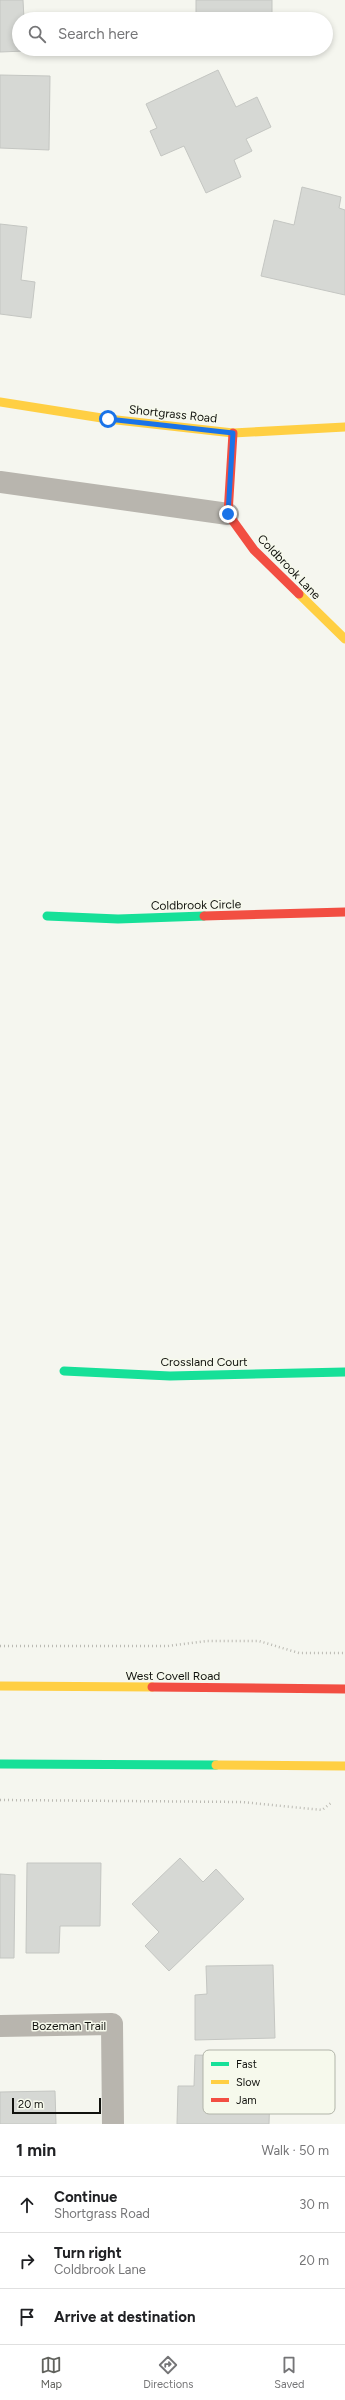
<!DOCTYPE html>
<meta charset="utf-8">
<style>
:root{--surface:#fff;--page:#f2f2f2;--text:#202124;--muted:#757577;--line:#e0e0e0;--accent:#61625d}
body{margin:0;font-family:Figtree,sans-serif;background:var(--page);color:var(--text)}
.scale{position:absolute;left:12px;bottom:10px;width:89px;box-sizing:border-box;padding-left:4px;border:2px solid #11120e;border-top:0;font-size:11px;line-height:14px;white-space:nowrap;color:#11120e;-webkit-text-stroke:3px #f6f9ec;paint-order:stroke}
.stop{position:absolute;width:12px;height:12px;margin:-9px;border:3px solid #1a73e8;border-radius:50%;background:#fff}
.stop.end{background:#1a73e8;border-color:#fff;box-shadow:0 1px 4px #0008}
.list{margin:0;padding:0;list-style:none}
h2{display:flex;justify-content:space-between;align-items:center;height:52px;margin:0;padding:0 16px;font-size:17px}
h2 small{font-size:13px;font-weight:400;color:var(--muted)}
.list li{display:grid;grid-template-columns:26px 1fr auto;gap:12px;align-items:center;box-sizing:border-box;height:56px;padding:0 16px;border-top:1px solid var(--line)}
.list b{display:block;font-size:15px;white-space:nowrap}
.list p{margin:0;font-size:13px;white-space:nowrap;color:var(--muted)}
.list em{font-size:13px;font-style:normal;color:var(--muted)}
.icon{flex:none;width:22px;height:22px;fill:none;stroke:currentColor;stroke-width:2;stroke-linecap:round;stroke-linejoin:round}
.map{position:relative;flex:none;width:345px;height:2124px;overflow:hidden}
.search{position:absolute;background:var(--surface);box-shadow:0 2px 6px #0003;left:12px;right:12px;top:12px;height:44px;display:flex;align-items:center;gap:10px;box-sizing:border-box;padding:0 14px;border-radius:22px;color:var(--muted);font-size:15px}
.sheet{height:220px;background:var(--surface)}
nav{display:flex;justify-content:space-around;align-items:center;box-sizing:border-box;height:56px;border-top:1px solid var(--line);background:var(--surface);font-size:11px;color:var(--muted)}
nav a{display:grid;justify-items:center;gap:2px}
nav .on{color:var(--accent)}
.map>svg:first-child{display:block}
.building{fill:#d6d8d4;stroke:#c4c6c2}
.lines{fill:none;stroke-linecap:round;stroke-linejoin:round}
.path{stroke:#bbbab3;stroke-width:2.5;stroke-dasharray:1 3;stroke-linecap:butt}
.street{stroke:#b8b5ae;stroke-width:22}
.fast{stroke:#16e098;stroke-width:9}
.slow{stroke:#ffcf43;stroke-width:9}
.jam{stroke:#f24e42;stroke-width:9}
.route{stroke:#1a73e8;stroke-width:5}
.labels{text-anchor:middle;stroke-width:3;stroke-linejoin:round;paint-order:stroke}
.street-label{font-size:12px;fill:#11120e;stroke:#f6f9ec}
.key{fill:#f6f9ec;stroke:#b1b4a9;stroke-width:1}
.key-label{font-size:11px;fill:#11120e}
</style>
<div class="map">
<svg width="345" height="2124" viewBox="0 0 345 2124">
<rect width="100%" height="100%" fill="#f5f6ef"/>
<!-- building -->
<path class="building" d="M0,0H23L24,19H19V49L25,51L0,52Z
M196,0H272V19H196Z
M218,70L236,107L257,97L271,127L246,139L252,151L234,160L241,177L206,193L184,146L161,156L150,131L157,128L146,104Z
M0,75L50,76L49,150L0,148Z
M302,187L341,197L339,208L345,210V295L261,276L274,220L294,225Z
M0,224L27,227L21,280L35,282L31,318L0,314Z
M180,1858L203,1882L216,1869L244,1899L169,1971L145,1946L159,1932L132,1904Z
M27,1863H101L100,1926H60L59,1953H26Z
M0,1874L15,1875L14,1958H0Z
M273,1965L275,2038L195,2040V1995L207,1994L206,1966Z
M195,2055L271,2057L269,2124H177L178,2086H194Z
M55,2091L56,2124H0V2092Z"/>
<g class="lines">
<!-- path -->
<path class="path" d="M0,1646H168L207,1641H259L299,1653H345
M0,1800L242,1802L322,1810L331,1803"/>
<!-- street -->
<path class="street" d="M0,482L228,514
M0,2026L112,2024L113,2124"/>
<!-- fast -->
<path class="fast" d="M47,916L118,919L204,916
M64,1371L170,1376L345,1372
M0,1764L216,1765"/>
<!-- slow -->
<path class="slow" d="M0,402L108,419L233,433L345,427
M299,594L345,639
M0,1686L152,1687
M216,1765L345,1766"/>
<!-- jam -->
<path class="jam" d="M233,433L228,514L254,550L299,594
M204,916L345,912
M152,1687L345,1689"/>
</g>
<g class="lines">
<!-- route -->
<path class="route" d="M108,419L233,433L228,514"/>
</g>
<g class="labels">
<!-- street labels -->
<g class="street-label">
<text transform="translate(173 414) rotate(6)" y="4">Shortgrass Road</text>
<text transform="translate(289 567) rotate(46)" y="4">Coldbrook Lane</text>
<text transform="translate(196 905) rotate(-1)" y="4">Coldbrook Circle</text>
<text x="204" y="1366">Crossland Court</text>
<text x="173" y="1680">West Covell Road</text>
<text x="69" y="2030">Bozeman Trail</text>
</g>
</g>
<!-- legend -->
<rect x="203" y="2050" width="132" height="64" rx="6" class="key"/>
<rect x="211" y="2062" width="18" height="4" fill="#16e098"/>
<rect x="211" y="2080" width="18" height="4" fill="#ffcf43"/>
<rect x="211" y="2098" width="18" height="4" fill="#f24e42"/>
<g class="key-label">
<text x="236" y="2068">Fast</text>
<text x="236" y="2086">Slow</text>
<text x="236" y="2104">Jam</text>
</g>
</svg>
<div class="scale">20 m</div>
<div class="stop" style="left:108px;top:419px"></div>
<div class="stop end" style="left:228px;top:514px"></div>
<div class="search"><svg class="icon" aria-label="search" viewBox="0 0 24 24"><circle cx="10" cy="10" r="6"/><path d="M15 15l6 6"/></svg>Search here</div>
</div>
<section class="sheet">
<h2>1 min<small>Walk · 50 m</small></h2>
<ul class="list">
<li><svg class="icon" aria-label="ahead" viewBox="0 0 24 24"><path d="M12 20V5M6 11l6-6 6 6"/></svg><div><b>Continue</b><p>Shortgrass Road</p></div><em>30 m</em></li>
<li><svg class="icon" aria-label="right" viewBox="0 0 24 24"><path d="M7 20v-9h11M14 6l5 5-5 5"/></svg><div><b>Turn right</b><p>Coldbrook Lane</p></div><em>20 m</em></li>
<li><svg class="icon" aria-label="arrive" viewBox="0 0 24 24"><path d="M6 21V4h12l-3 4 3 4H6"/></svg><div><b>Arrive at destination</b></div></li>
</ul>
</section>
<nav>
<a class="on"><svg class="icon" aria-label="map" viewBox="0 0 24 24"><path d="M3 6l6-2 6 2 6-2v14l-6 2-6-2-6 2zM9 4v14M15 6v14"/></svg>Map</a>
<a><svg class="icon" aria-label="directions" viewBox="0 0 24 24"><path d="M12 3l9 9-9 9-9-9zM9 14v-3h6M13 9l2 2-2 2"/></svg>Directions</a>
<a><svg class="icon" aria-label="saved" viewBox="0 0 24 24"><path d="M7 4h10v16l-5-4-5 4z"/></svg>Saved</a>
</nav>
